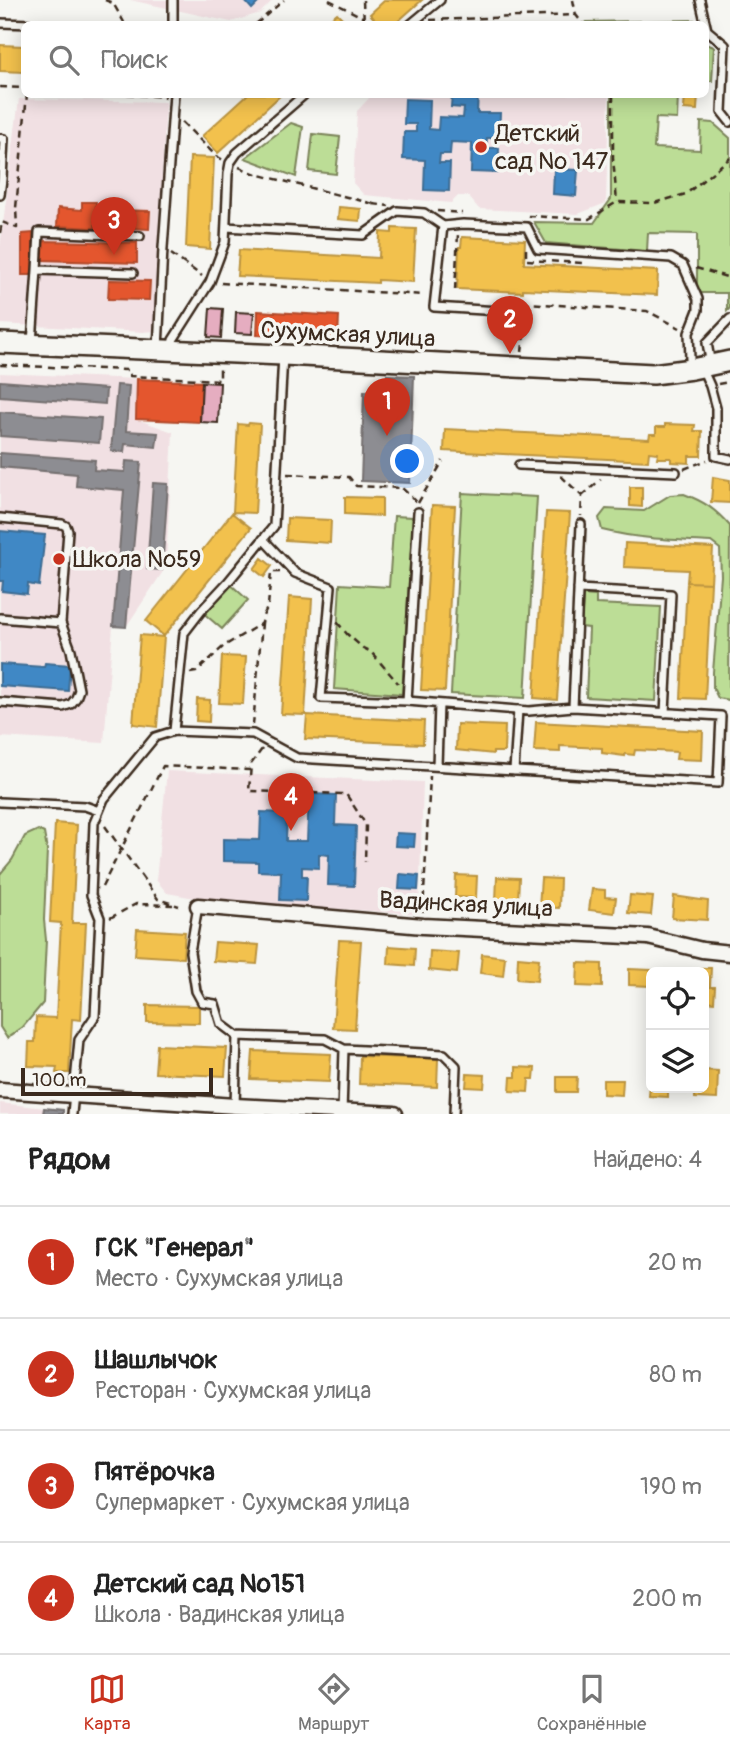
<!DOCTYPE html>
<html lang="ru">
<meta charset="utf-8">
<style>
:root{--surface:#fff;--page:#f6f6f6;--text:#222;--muted:#767676;--line:#e0e0e0;--accent:#c8321e}
body{margin:0;font-family:Pangolin,sans-serif;background:var(--page);color:var(--text)}
.controls{position:absolute;right:21px;bottom:21px;display:grid;overflow:hidden;border-radius:10px;box-shadow:0 4px 18px #0003}
.controls button{width:63px;height:63px;display:grid;place-items:center;padding:0;border:0;border-bottom:2px solid var(--line);background:var(--surface);color:var(--text);font:35px sans-serif}
.scale{position:absolute;left:21px;bottom:18px;width:192px;box-sizing:border-box;padding-left:7px;border:4px solid #3b2a1e;border-top:0;font-size:19px;line-height:24px;white-space:nowrap;color:#3b2a1e;-webkit-text-stroke:5px #f6f6f2;paint-order:stroke}
.you{position:absolute;left:408px;top:462px;width:24px;height:24px;margin:-18px;border:5px solid #fff;border-radius:50%;background:#1a73e8;box-shadow:0 0 0 10px #1a73e833}
.badge{display:grid;place-items:center;width:46px;height:46px;border-radius:50%;background:var(--accent);color:#fff;font-size:23px;font-weight:700}
.pin{position:absolute;translate:-50% -58px;filter:drop-shadow(0 2px 4px #0008)}
.pin::after{content:'';position:absolute;top:37px;width:24px;height:21px;background:inherit;clip-path:polygon(0 0,100% 0,50% 100%)}
.list{margin:0;padding:0;list-style:none}
h2{display:flex;justify-content:space-between;align-items:center;height:91px;margin:0;padding:0 28px;font-size:30px}
h2 small{font-size:23px;font-weight:400;color:var(--muted)}
.list li{display:grid;grid-template-columns:46px 1fr auto;gap:21px;align-items:center;box-sizing:border-box;height:112px;padding:0 28px;border-top:2px solid var(--line)}
.list b{display:block;font-size:26px;white-space:nowrap}
.list p{margin:0;font-size:23px;white-space:nowrap;color:var(--muted)}
.list em{font-size:23px;font-style:normal;color:var(--muted)}
.icon{flex:none;width:38px;height:38px;fill:none;stroke:currentColor;stroke-width:2;stroke-linecap:round;stroke-linejoin:round}
.map{position:relative;flex:none;width:730px;height:1114px;overflow:hidden}
.search{position:absolute;background:var(--surface);box-shadow:0 4px 18px #0003;left:21px;right:21px;top:21px;height:77px;display:flex;align-items:center;gap:18px;box-sizing:border-box;padding:0 24px;border-radius:10px;color:var(--muted);font-size:26px}
.sheet{height:539px;background:var(--surface)}
nav{display:flex;justify-content:space-around;align-items:center;box-sizing:border-box;height:98px;border-top:2px solid var(--line);background:var(--surface);font-size:19px;color:var(--muted)}
nav a{display:grid;justify-items:center;gap:4px}
nav .on{color:var(--accent)}
.map>svg:first-child{display:block}
.built{fill:#f1e0e3}
.green{fill:#bcdd96;stroke:#7c845a;stroke-width:2}
.homes{fill:#f2c14e;stroke:#bb9440;stroke-width:2}
.shops{fill:#e4572e;stroke:#b14a29;stroke-width:2}
.schools{fill:#3f88c5;stroke:#3e6c93;stroke-width:2}
.industry{fill:#8d8d92;stroke:#746f6f;stroke-width:2}
.building{fill:#e5adc0;stroke:#3b2a1e;stroke-width:2}
.lines{fill:none;stroke-linecap:round;stroke-linejoin:round}
.service-casing{stroke:#3b2a1e;stroke-width:12}
.minor-casing{stroke:#3b2a1e;stroke-width:19}
.secondary-casing{stroke:#3b2a1e;stroke-width:24}
.path{stroke:#3b2a1e;stroke-width:2.5;stroke-dasharray:7 5;stroke-linecap:butt}
.service{stroke:#f6f6f2;stroke-width:7}
.minor{stroke:#f6f6f2;stroke-width:14}
.secondary{stroke:#f6f6f2;stroke-width:19}
.poi-dot{fill:#c8321e;stroke:#f6f6f2;stroke-width:2.5}
.labels{text-anchor:middle;stroke-width:7;stroke-linejoin:round;paint-order:stroke}
.poi-label{font-size:24px;fill:#3b2a1e;stroke:#f6f6f2;text-anchor:start}
.street-label{font-size:24px;fill:#3b2a1e;stroke:#f6f6f2}
</style>
<div class="map">
<svg width="730" height="1114" viewBox="0 0 730 1114">
<rect width="100%" height="100%" fill="#f6f6f2"/>
<filter id="ink" filterUnits="userSpaceOnUse"><feTurbulence type="fractalNoise" baseFrequency=".0143" numOctaves="2"/><feDisplacementMap in="SourceGraphic" scale="14" xChannelSelector="R" yChannelSelector="G"/><feConvolveMatrix kernelMatrix="1 2 1 2 8 2 1 2 1" color-interpolation-filters="sRGB"/></filter>
<g filter="url(#ink)">
<!-- built -->
<path class="built" d="M130,0H273L260,13L231,22Z
M372,95H609L606,203L578,214L479,209L468,196H458L451,203L364,195L353,183L357,111Z
M19,99L166,102L154,331L143,332L0,324V247Z
M0,373L137,379L136,419L173,432L166,567L126,627L113,626L104,743L0,737Z
M167,771L423,782L419,914L212,901L167,893L156,880Z
M0,1103L63,1110V1114H0Z"/>
<!-- green -->
<path class="green" d="M694,20V24H587L586,22Z
M706,44L714,47L712,81H706Z
M611,95H678L677,119L656,118L654,148L700,150L701,122L713,123L730,138V308L727,311V293H697V234L648,233L647,251L546,243L534,222L594,223L611,199Z
M291,123L303,127L296,177L245,158Z
M313,134L340,137L336,174L309,171Z
M462,493L537,497L525,698L451,694Z
M684,494C705,502 715,509 730,526L729,700L718,698L713,688V672L721,576L720,549L711,542C675,540 638,539 602,530L599,518L606,509L644,511L670,495Z
M394,516L413,517L402,694L334,689L340,584L389,587Z
M228,582L248,600L222,629L201,611Z
M583,595L596,596V604L661,607L656,701L586,697L589,628L581,627Z
M38,830L44,833L47,850L44,920L46,940L43,1003L23,1027L7,1038L0,1027V874L12,860L25,836Z"/>
<!-- homes -->
<path class="homes" d="M385,0H422L395,24H379L370,14Z
M337,13L348,24H324Z
M0,45L24,46V72L0,71Z
M248,94H282L218,153L202,136Z
M685,94H698L697,110L684,109Z
M190,157L214,158L210,249L186,247Z
M339,207L361,209L360,221L338,219Z
M392,228L416,229L413,282L378,280V283L237,276L239,250L379,258L380,232L392,233Z
M462,237L525,240L524,264L658,271L657,295L523,289V292L457,289L459,247H461Z
M249,423L260,424L255,513L233,512L238,424L248,425Z
M665,424L695,425L694,431H702L701,456H689V463L671,462V458H657L658,453L649,452L648,461L444,451L445,429L649,439L650,434H656V427H665Z
M713,477L730,480V503L711,502Z
M630,487H642V507L630,506Z
M345,497L382,498V516L345,514Z
M432,505L455,506L445,691L421,690Z
M546,512L570,513L557,700L534,698Z
M232,513L251,528L164,636L146,621Z
M287,518L331,520L330,543L286,540Z
M625,543L713,548L711,583L687,582L688,570L624,567Z
M262,558L272,566L264,577L254,569Z
M687,582L711,583L705,699L681,698Z
M289,597L312,599L305,715L281,714Z
M140,635L164,637L157,727L133,724Z
M222,656L246,657L243,704L219,703Z
M197,699L210,700L209,722L196,721Z
M307,715L424,721L423,744L305,739Z
M536,722L703,731L702,760L676,759L677,752L635,750L634,755L625,754V756L602,753V748L560,746V752L534,751Z
M457,724L505,726L504,752H493V754L456,750Z
M55,823L77,825L72,923H86L81,1020L72,1019L69,1073H56L57,1067L28,1066L29,1042H35L36,1017L56,1018L61,923L50,922Z
M456,875L477,876L476,898L455,897Z
M497,877L519,878L518,902L496,901Z
M541,878L560,879L559,908L539,907Z
M592,889L605,890V897L616,898L614,913L589,910Z
M630,895L653,897L651,915L628,913Z
M674,896L708,901L707,920L672,918Z
M137,929L185,932L183,958L135,955Z
M339,940L361,941L355,1029L333,1028Z
M215,942L259,945L257,964L213,961Z
M389,946L415,948L414,966L388,964Z
M430,951L459,953L457,973L429,970Z
M482,954L505,957L503,976L480,973Z
M518,957L539,959L537,981L517,979Z
M578,963L602,964V987L577,986Z
M698,968H711L710,987H715L714,1002L704,1001V972H698Z
M629,969L651,970L650,986L629,985Z
M147,1005L199,1006V1023L147,1022Z
M157,1045L227,1048L225,1076L155,1073Z
M253,1051L331,1054L329,1082L251,1079Z
M360,1056L438,1059L437,1087L359,1084Z
M516,1067L535,1068L534,1079H529L528,1092L510,1091L511,1077H516Z
M704,1070L718,1071L717,1099L695,1098V1088H704Z
M467,1074L485,1075L484,1088L466,1087Z
M557,1077H577L576,1092H557Z
M603,1080H623L622,1095L603,1094Z
M650,1082H651V1088H668V1097L649,1096Z"/>
<!-- shops -->
<path class="shops" d="M82,202H96L95,228L57,226L58,208L82,210Z
M96,207H107L106,228H95Z
M115,210L150,211L149,229L114,227Z
M33,233V275H22V234Z
M42,241L137,243V263L41,260Z
M109,280L150,281L149,300L108,299Z
M258,311L339,316L338,339L257,335Z
M137,379L202,382L200,422L136,419Z"/>
<!-- schools -->
<path class="schools" d="M244,0H261L252,9Z
M452,94H478L477,113H500L499,138H487L486,148H499L498,173L471,172L472,143L451,142L450,154H440L439,163H450L449,191L424,190L425,160L403,159L404,132H416V124H404L405,99L430,100L429,129L438,130L439,117L463,118L464,108L451,107Z
M554,169L578,170L576,196L553,194Z
M0,531L45,535L39,586L28,584L27,594L2,591L3,581H0Z
M45,663L70,665L68,691L0,686V664L44,667Z
M309,794L336,795L335,825L356,826L354,886L328,885L329,855L319,854V868L302,867V876H307L306,901L280,900L281,872L258,871V862L223,861V839L260,840L261,812L287,813L286,841H307Z
M396,833L415,834L414,847L395,846Z
M400,874L419,876L418,890L399,889Z"/>
<!-- industry -->
<path class="industry" d="M387,375L414,376L410,483L361,481L364,391L386,392Z
M0,381L106,389L105,404L0,396Z
M117,385L129,386L126,431L158,433L156,447L125,444L124,452L111,451Z
M0,412L101,419L99,443L0,436Z
M0,453L95,460L94,470L125,472L126,461L141,462L126,627L113,626L124,490L76,486L77,474L0,467Z
M153,483L168,484L162,570L147,569Z
M44,1108L63,1110V1114H43Z"/>
<!-- building -->
<path class="building" d="M210,308L223,309L221,338L208,337Z
M236,312L254,313L252,334L235,333Z
M202,382L220,383L218,423L200,422Z"/>
<g class="lines">
<!-- service casing -->
<g class="service-casing">
<path id="service" d="M700,0L707,30L725,45L722,112L730,122
M0,23L32,24
M173,24V0
M411,24L440,0
M0,138L4,139L2,179L0,195
M443,226L463,224L527,227L538,249L671,258L683,265L698,299V310L689,333L690,359L692,369
M226,227L363,235L397,211L424,213L443,226L434,307L516,312
M133,273L37,270L39,232L140,236
M32,343L37,270
M158,349L163,248L174,94
M171,349L173,340L210,282L225,242L228,174L230,163L237,153L305,94
M711,365L707,343L730,319
M702,368L710,386L716,408V456L730,459
M519,465L676,472
M0,518L62,524L66,526L68,531L61,623L71,650L79,690L76,698L71,704L63,707L0,702
M263,539L295,573L331,587L321,698L407,701L418,512
M578,589L671,594L665,713
M0,618L61,623
M407,701L529,711L573,707L581,524
M174,731L184,633L201,611L228,582L274,526L283,355
M437,766L439,704
M514,771L518,710
M0,802L85,806L99,811
M198,906L190,952L196,991L202,1002L215,1004L221,1024L237,1036L235,1106
M237,1036L325,1039L344,1049L342,1113
M344,1049L444,1054L456,1066L454,1114
M72,1114L79,1040L95,1016L100,918L91,895L94,823L104,799L155,737L174,731L253,734L297,758L718,783L721,716L573,707"/>
</g>
<!-- minor casing -->
<g class="minor-casing">
<path id="minor" d="M198,906L423,926L648,937L702,950L730,953
M0,1090L235,1106L395,1114"/>
</g>
<!-- secondary casing -->
<g class="secondary-casing">
<path id="secondary" d="M0,343L283,355L653,374L692,369L730,361"/>
</g>
<!-- path -->
<path class="path" d="M105,0L113,3L125,24
M329,0L364,18
M363,0L364,24
M573,0L576,15
M430,20L576,15L583,24
M256,24L284,0
M0,87L24,88
M127,94L166,97
M613,94V158L617,202
M182,122L216,156L223,160
M239,167L256,174L374,204
M373,204L389,206
M437,211L462,213
M528,216L589,219L617,202L654,203L686,194L730,158
M0,233L2,222L17,228L16,208L27,94
M526,249V260L582,263
M171,254L202,276
M696,268L730,278
M221,283L424,295
M455,290L458,234
M524,306L527,303L647,311L680,328
M522,352L526,316
M0,365L128,370L130,376L220,380V369
M718,384L730,382
M684,469L707,460
M287,474L349,477L356,486L402,488L417,502
M561,476L582,496L581,516
M582,496L601,479
M418,503L443,461
M337,622L347,634L363,648L371,652L398,683
M190,673L196,672L224,646L262,623L263,616L268,606L271,572H280
M253,725L262,623
M262,749L251,764L249,791L346,794L366,825L365,862
M105,826L158,899L179,906
M102,887L163,766L250,770
M423,912L430,776
M110,918L136,904L173,905"/>
<!-- service -->
<use href="#service" class="service"/>
<!-- minor -->
<use href="#minor" class="minor"/>
<!-- secondary -->
<use href="#secondary" class="secondary"/>
</g>
</g>
<!-- markers -->
<g class="poi-dot">
<circle cx="481" cy="147" r="7"/>
<circle cx="59" cy="559" r="7"/>
</g>
<g class="labels">
<!-- poi labels -->
<g class="poi-label">
<text x="495" y="141">Детский<tspan x="495" dy="28">сад № 147</tspan></text>
<text x="73" y="567">Школа №59</text>
</g>
<!-- street labels -->
<g class="street-label">
<text transform="translate(348 334) rotate(3)" y="8">Сухумская улица</text>
<text transform="translate(466 904) rotate(3)" y="8">Вадинская улица</text>
</g>
</g>
</svg>
<div class="controls">
<button><svg class="icon" aria-label="locate" viewBox="0 0 24 24"><circle cx="12" cy="12" r="6"/><path d="M12 2v4M12 18v4M2 12h4M18 12h4"/></svg></button>
<button><svg class="icon" aria-label="layers" viewBox="0 0 24 24"><path d="M12 4l9 5-9 5-9-5zM3 14l9 5 9-5"/></svg></button>
</div>
<div class="scale">100 m</div>
<div class="you"></div>
<div class="pin badge" style="left:387px;top:436px">1</div>
<div class="pin badge" style="left:510px;top:354px">2</div>
<div class="pin badge" style="left:114px;top:255px">3</div>
<div class="pin badge" style="left:291px;top:831px">4</div>
<div class="search"><svg class="icon" aria-label="search" viewBox="0 0 24 24"><circle cx="10" cy="10" r="6"/><path d="M15 15l6 6"/></svg>Поиск</div>
</div>
<section class="sheet">
<h2>Рядом<small>Найдено: 4</small></h2>
<ul class="list">
<li><span class="badge">1</span><div><b>ГСК &quot;Генерал&quot;</b><p>Место · Сухумская улица</p></div><em>20 m</em></li>
<li><span class="badge">2</span><div><b>Шашлычок</b><p>Ресторан · Сухумская улица</p></div><em>80 m</em></li>
<li><span class="badge">3</span><div><b>Пятёрочка</b><p>Супермаркет · Сухумская улица</p></div><em>190 m</em></li>
<li><span class="badge">4</span><div><b>Детский сад №151</b><p>Школа · Вадинская улица</p></div><em>200 m</em></li>
</ul>
</section>
<nav>
<a class="on"><svg class="icon" aria-label="map" viewBox="0 0 24 24"><path d="M3 6l6-2 6 2 6-2v14l-6 2-6-2-6 2zM9 4v14M15 6v14"/></svg>Карта</a>
<a><svg class="icon" aria-label="directions" viewBox="0 0 24 24"><path d="M12 3l9 9-9 9-9-9zM9 14v-3h6M13 9l2 2-2 2"/></svg>Маршрут</a>
<a><svg class="icon" aria-label="saved" viewBox="0 0 24 24"><path d="M7 4h10v16l-5-4-5 4z"/></svg>Сохранённые</a>
</nav>
